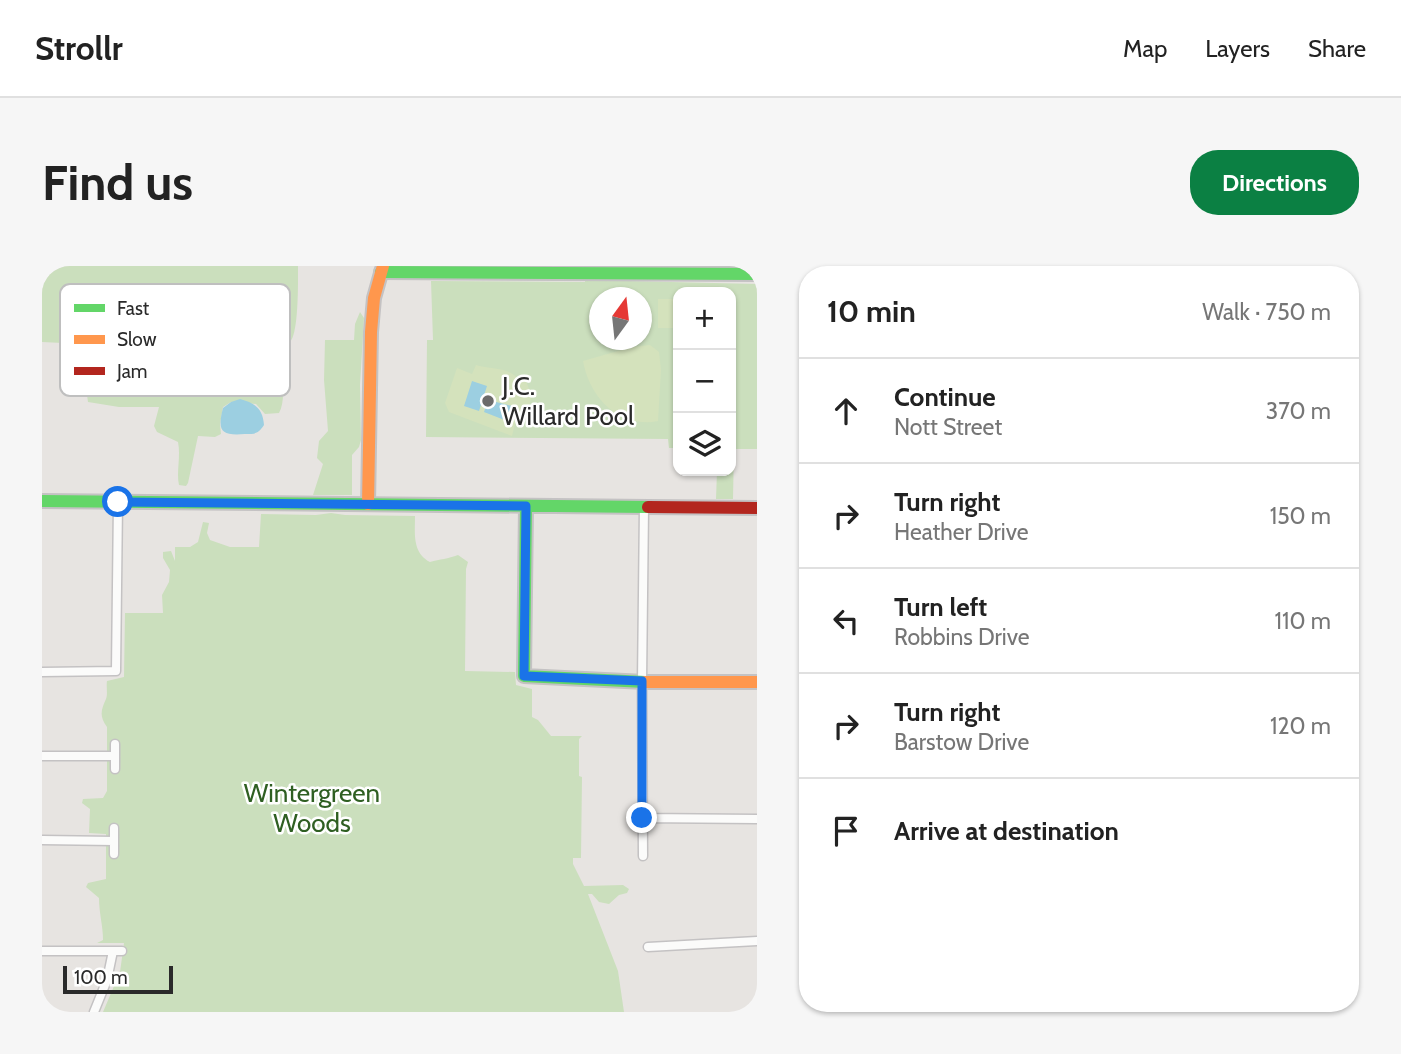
<!DOCTYPE html>
<meta charset="utf-8">
<style>
:root{--surface:#fff;--page:#f6f6f6;--text:#222;--muted:#767676;--line:#e0e0e0;--accent:#0b8043}
body{margin:0;font-family:Cabin,sans-serif;background:var(--page);color:var(--text)}
.controls{position:absolute;right:21px;top:21px;display:grid;overflow:hidden;border-radius:14px;box-shadow:0 2px 5px #0004}
.controls button{width:63px;height:63px;display:grid;place-items:center;padding:0;border:0;border-bottom:2px solid var(--line);background:var(--surface);color:var(--text);font:35px sans-serif}
.compass{position:absolute;left:547px;top:21px;width:63px;height:63px;border-radius:50%;background:var(--surface);box-shadow:0 2px 5px #0004;rotate:15deg}
.scale{position:absolute;left:21px;bottom:18px;width:110px;box-sizing:border-box;padding-left:7px;border:4px solid #2a2a2a;border-top:0;font-size:19px;line-height:24px;white-space:nowrap;color:#2a2a2a;-webkit-text-stroke:5px #fff;paint-order:stroke}
.stop{position:absolute;width:21px;height:21px;margin:-16px;border:5px solid #1a73e8;border-radius:50%;background:#fff}
.stop.end{background:#1a73e8;border-color:#fff;box-shadow:0 2px 7px #0008}
.list{margin:0;padding:0;list-style:none}
h2{display:flex;justify-content:space-between;align-items:center;height:91px;margin:0;padding:0 28px;font-size:30px}
h2 small{font-size:23px;font-weight:400;color:var(--muted)}
.list li{display:grid;grid-template-columns:46px 1fr auto;gap:21px;align-items:center;box-sizing:border-box;height:105px;padding:0 28px;border-top:2px solid var(--line)}
.list b{display:block;font-size:26px;white-space:nowrap}
.list p{margin:0;font-size:23px;white-space:nowrap;color:var(--muted)}
.list em{font-size:23px;font-style:normal;color:var(--muted)}
.icon{flex:none;width:38px;height:38px;fill:none;stroke:currentColor;stroke-width:2;stroke-linecap:round;stroke-linejoin:round}
.map{position:relative;flex:none;width:715px;height:746px;overflow:hidden;border-radius:28px}
header{display:flex;align-items:center;gap:42px;box-sizing:border-box;height:98px;padding:0 35px;background:var(--surface);border-bottom:2px solid var(--line)}
header strong{font-size:33px}
nav{display:flex;gap:38px;margin-inline-start:auto;font-size:24px}
.intro{display:flex;align-items:center;justify-content:space-between;box-sizing:border-box;height:168px;padding:0 42px}
h1{margin:0;font-size:49px}
.button{padding:18px 32px;border-radius:28px;background:var(--accent);color:#fff;font-size:24px;font-weight:700}
main{display:flex;gap:42px;padding:0 42px}
aside{flex:1;background:var(--surface);border-radius:28px;box-shadow:0 2px 5px #0004}
.map>svg:first-child{display:block}
.green{fill:#cbdfbd;fill-rule:evenodd}
.pitch{fill:#d4e2bc}
.water{fill:#9ccfe1}
.lines{fill:none;stroke-linecap:round;stroke-linejoin:round}
.street-casing{stroke:#c4c2c3;stroke-width:11}
.fast-casing{stroke:#c4c2c3;stroke-width:16}
.slow-casing{stroke:#c4c2c3;stroke-width:16}
.jam-casing{stroke:#c4c2c3;stroke-width:16}
.street{stroke:#fbfbfa;stroke-width:8}
.fast{stroke:#63d668;stroke-width:12}
.slow{stroke:#ff974d;stroke-width:12}
.jam{stroke:#b3261e;stroke-width:12}
.route{stroke:#1a73e8;stroke-width:9}
.poi-dot{fill:#6c6b6a;stroke:#fff;stroke-width:2.5}
.labels{text-anchor:middle;stroke-width:5;stroke-linejoin:round;paint-order:stroke}
.poi-label{font-size:26px;fill:#2a2a2a;stroke:#fff;text-anchor:start}
.park-label{font-size:26px;fill:#2f5f22;stroke:#fff}
.key{fill:#fff;stroke:#bfbfbf;stroke-width:2}
.key-label{font-size:19px;fill:#2a2a2a}
</style>
<header>
<strong>Strollr</strong>
<nav><a>Map</a><a>Layers</a><a>Share</a></nav>
</header>
<div class="intro"><h1>Find us</h1><a class="button">Directions</a></div>
<main>
<div class="map">
<svg width="715" height="746" viewBox="0 0 715 746">
<rect width="100%" height="100%" fill="#e7e4e1"/>
<!-- green -->
<path class="green" d="M0,0H256C256,14 257,67 248,76C242,81 230,85 223,88H232L237,93C239,109 245,132 237,147L223,148L214,138L189,136L181,141L178,158L179,168L173,171L156,170L146,217L144,220L137,219C134,206 139,191 136,176L115,166L112,160L117,141H77L46,136L44,122L46,102L41,92L21,77L0,76Z
M543,14L715,18V183H692L691,233H674L675,205H689V26H636V182H627L626,173L384,171L385,74H391L389,15L543,16ZM558,32H600V74H558Z
M318,46L322,52L318,119L319,174L317,181L310,189V229H271L281,198L275,192L277,175L286,165L282,114L283,74H312L313,58Z
M289,247L303,249L373,250C373,268 370,286 388,296C398,293 406,293 416,289L426,296L424,303L423,405L473,406L474,419L490,423V451L496,454L509,470H540L537,473V510L540,511L539,592H531V598L542,620L581,619L587,623L585,627L577,629L567,638L557,636L550,628H546L576,705L582,746H61L78,706L82,677H55L61,674C61,660 57,647 57,632L44,621L46,617L64,613V568L47,567L48,543L40,537L41,533L61,532L65,525V461C57,450 59,444 64,433C66,428 64,421 65,415L82,411L83,347H121L120,329L127,316L128,304L121,292V286L129,285L133,295V281H148L156,276L161,256L167,257L165,267L168,274L188,281H217L219,248L274,249Z"/>
<!-- pitch -->
<path class="pitch" d="M616,33H632V62H616Z
M608,79L617,86L619,104L616,155C576,163 547,130 541,95L590,81Z
M434,99C449,104 464,100 475,112L482,109L489,129L486,151L475,150L470,170L407,146L403,137L415,102L430,108Z"/>
<!-- water -->
<path class="water" d="M430,115L445,120L437,145L422,140Z
M198,133C213,137 221,143 222,159C216,168 213,168 203,168C179,170 175,165 181,142L189,136Z
M446,134L470,140L465,155L442,146Z"/>
<g class="lines">
<!-- street casing -->
<g class="street-casing">
<path id="street" d="M0,406L74,405L76,236
M0,490H73
M73,503V478
M600,552L715,553
M0,574L72,575
M72,588V562
M601,590L600,416L602,241
M606,681L715,675
M0,685H80
M52,746L65,714L71,685"/>
</g>
<!-- fast casing -->
<g class="fast-casing">
<path id="fast" d="M339,6L715,8
M0,235L606,241
M484,240L482,410L603,416"/>
</g>
<!-- slow casing -->
<g class="slow-casing">
<path id="slow" d="M326,238L329,66L332,32L341,0
M603,416H715"/>
</g>
<!-- jam casing -->
<g class="jam-casing">
<path id="jam" d="M606,241L715,242"/>
</g>
<!-- street -->
<use href="#street" class="street"/>
<!-- fast -->
<use href="#fast" class="fast"/>
<!-- slow -->
<use href="#slow" class="slow"/>
<!-- jam -->
<use href="#jam" class="jam"/>
</g>
<g class="lines">
<!-- route -->
<path class="route" d="M76,236L484,240L482,410L600,415V552"/>
</g>
<!-- markers -->
<circle class="poi-dot" cx="446" cy="135" r="7"/>
<g class="labels">
<!-- poi labels -->
<g class="poi-label">
<text x="460" y="129">J.C.<tspan x="460" dy="30">Willard Pool</tspan></text>
</g>
<!-- park labels -->
<g class="park-label">
<text x="270" y="536">Wintergreen<tspan x="270" dy="30">Woods</tspan></text>
</g>
</g>
<!-- legend -->
<rect x="18" y="18" width="230" height="112" rx="10" class="key"/>
<rect x="32" y="38" width="31" height="8" fill="#63d668"/>
<rect x="32" y="69" width="31" height="9" fill="#ff974d"/>
<rect x="32" y="101" width="31" height="8" fill="#b3261e"/>
<g class="key-label">
<text x="75" y="49">Fast</text>
<text x="75" y="80">Slow</text>
<text x="75" y="112">Jam</text>
</g>
</svg>
<div class="controls">
<button>+</button>
<button>−</button>
<button><svg class="icon" aria-label="layers" viewBox="0 0 24 24"><path d="M12 4l9 5-9 5-9-5zM3 14l9 5 9-5"/></svg></button>
</div>
<svg class="compass" viewBox="-18 -18 36 36"><path d="M0-13l5 13h-10z" fill="#e53935"/><path d="M0 13l5-13h-10z" fill="#767676"/></svg>
<div class="scale">100 m</div>
<div class="stop" style="left:76px;top:236px"></div>
<div class="stop end" style="left:600px;top:552px"></div>
</div>
<aside>
<h2>10 min<small>Walk · 750 m</small></h2>
<ul class="list">
<li><svg class="icon" aria-label="ahead" viewBox="0 0 24 24"><path d="M12 20V5M6 11l6-6 6 6"/></svg><div><b>Continue</b><p>Nott Street</p></div><em>370 m</em></li>
<li><svg class="icon" aria-label="right" viewBox="0 0 24 24"><path d="M7 20v-9h11M14 6l5 5-5 5"/></svg><div><b>Turn right</b><p>Heather Drive</p></div><em>150 m</em></li>
<li><svg class="icon" aria-label="left" viewBox="0 0 24 24"><path d="M17 20v-9H6M10 6l-5 5 5 5"/></svg><div><b>Turn left</b><p>Robbins Drive</p></div><em>110 m</em></li>
<li><svg class="icon" aria-label="right" viewBox="0 0 24 24"><path d="M7 20v-9h11M14 6l5 5-5 5"/></svg><div><b>Turn right</b><p>Barstow Drive</p></div><em>120 m</em></li>
<li><svg class="icon" aria-label="arrive" viewBox="0 0 24 24"><path d="M6 21V4h12l-3 4 3 4H6"/></svg><div><b>Arrive at destination</b></div></li>
</ul>
</aside>
</main>
